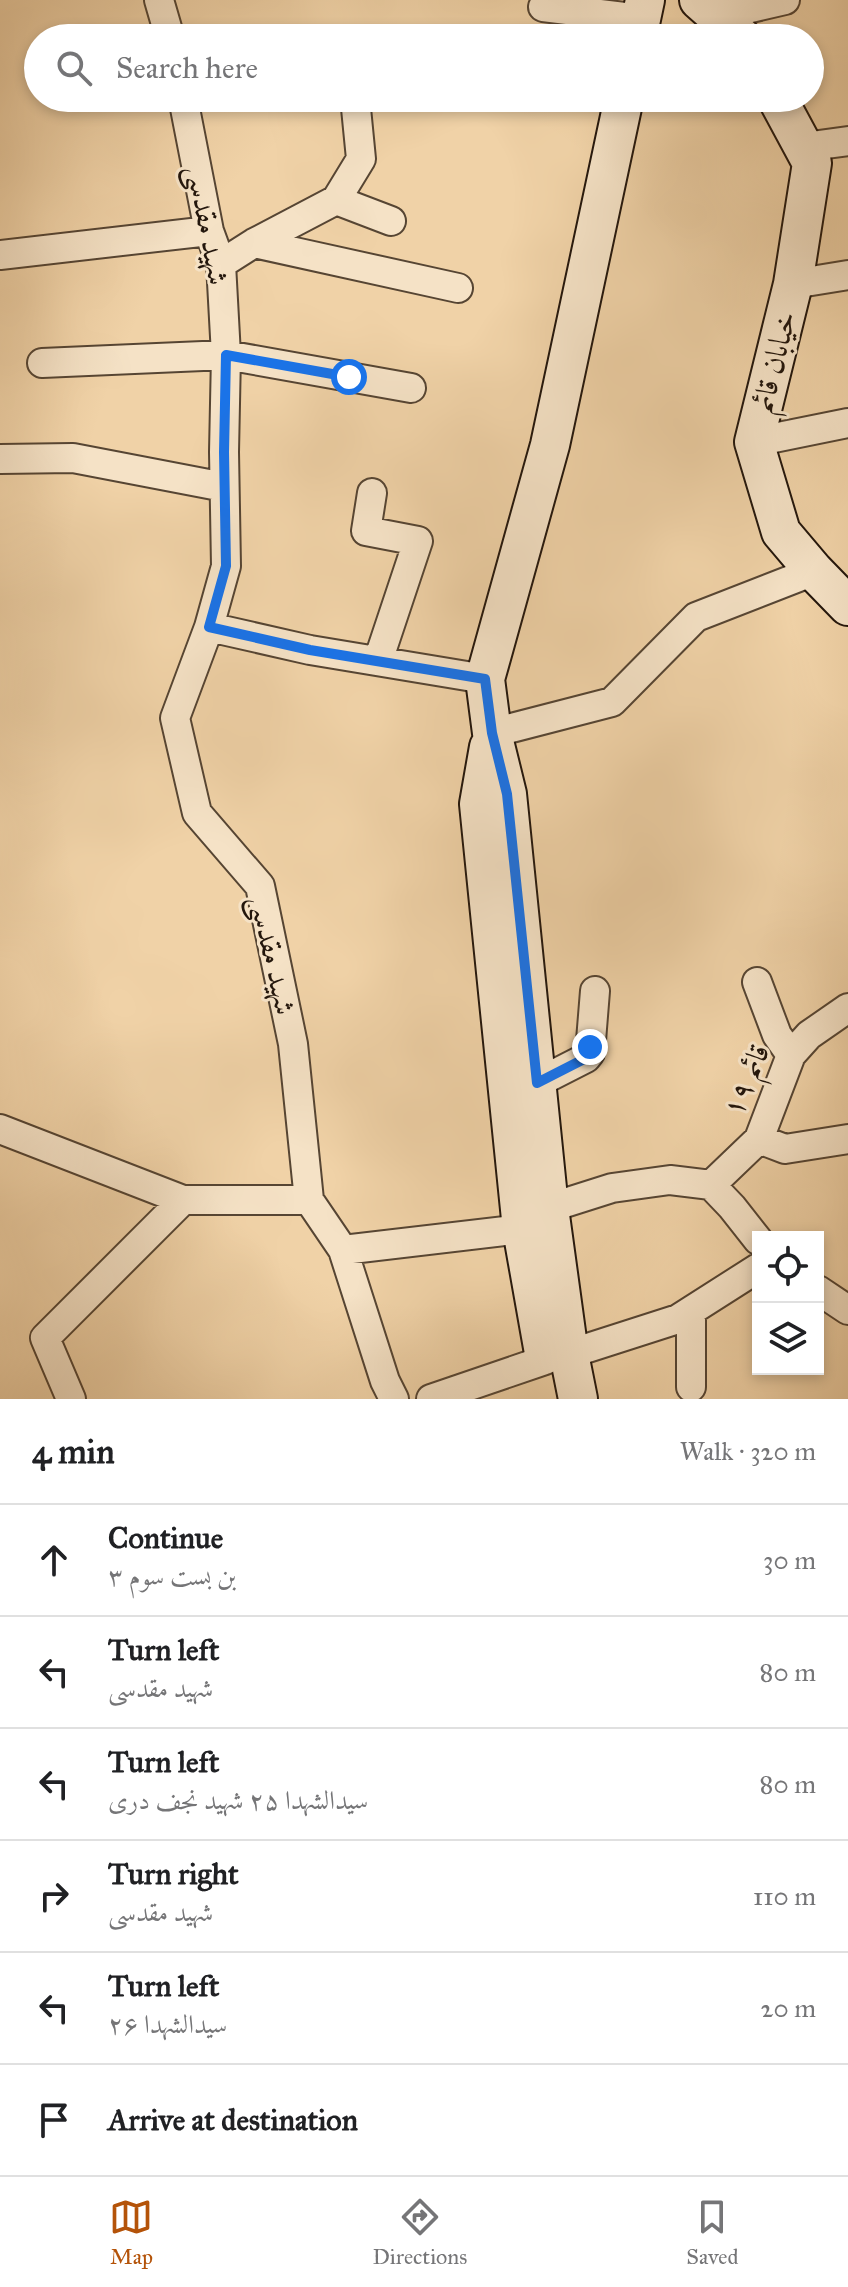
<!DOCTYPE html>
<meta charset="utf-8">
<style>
:root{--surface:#fff;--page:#f2f2f2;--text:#202124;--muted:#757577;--line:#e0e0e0;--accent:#b45309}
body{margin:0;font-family:"IM FELL Great Primer",Amiri,serif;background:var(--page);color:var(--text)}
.controls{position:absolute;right:24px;bottom:24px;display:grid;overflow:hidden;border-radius:0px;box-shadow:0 4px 12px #0003}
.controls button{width:72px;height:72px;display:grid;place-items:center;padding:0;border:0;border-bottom:2px solid var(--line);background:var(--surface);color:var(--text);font:40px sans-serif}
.stop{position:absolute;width:24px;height:24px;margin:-18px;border:6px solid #1a73e8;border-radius:50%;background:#fff}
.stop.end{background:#1a73e8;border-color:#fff;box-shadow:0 2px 8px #0008}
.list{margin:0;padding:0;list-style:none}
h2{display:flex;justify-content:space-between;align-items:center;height:104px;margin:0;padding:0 32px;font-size:34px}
h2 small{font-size:26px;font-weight:400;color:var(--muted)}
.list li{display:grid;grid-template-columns:52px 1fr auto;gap:24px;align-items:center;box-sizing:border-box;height:112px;padding:0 32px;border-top:2px solid var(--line)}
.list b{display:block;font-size:30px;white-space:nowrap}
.list p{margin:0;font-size:26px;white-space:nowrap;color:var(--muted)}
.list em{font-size:26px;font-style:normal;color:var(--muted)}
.icon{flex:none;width:44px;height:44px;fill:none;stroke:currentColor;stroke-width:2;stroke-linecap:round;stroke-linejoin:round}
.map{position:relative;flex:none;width:848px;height:1399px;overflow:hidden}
.search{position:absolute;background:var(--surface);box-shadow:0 4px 12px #0003;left:24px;right:24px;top:24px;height:88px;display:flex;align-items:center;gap:20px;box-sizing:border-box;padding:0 28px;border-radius:44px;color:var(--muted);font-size:30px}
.sheet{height:776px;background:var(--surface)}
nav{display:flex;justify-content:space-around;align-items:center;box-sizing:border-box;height:112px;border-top:2px solid var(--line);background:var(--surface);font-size:22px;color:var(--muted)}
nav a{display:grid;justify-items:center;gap:4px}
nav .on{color:var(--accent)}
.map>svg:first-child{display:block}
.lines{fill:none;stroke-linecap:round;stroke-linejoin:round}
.street-casing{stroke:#564533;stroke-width:32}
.secondary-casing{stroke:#23160c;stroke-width:42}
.street{stroke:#f5e2c6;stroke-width:28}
.secondary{stroke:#f5e2c6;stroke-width:38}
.route{stroke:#1a73e8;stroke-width:10}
.labels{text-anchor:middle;stroke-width:6;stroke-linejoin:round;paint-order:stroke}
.street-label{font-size:30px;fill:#23160c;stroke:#f5e2c6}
</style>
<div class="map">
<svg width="848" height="1399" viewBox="0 0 848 1399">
<rect width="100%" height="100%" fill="#f0d2a7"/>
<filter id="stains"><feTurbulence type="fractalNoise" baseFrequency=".0025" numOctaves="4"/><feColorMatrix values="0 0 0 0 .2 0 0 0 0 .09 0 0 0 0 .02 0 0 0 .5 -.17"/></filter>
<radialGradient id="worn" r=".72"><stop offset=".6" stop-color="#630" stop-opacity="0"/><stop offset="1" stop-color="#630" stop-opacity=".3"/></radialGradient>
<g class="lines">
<!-- street casing -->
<g class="street-casing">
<path id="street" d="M159,0L170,38
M543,7L641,19
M717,16L785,0
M183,98L209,231L221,264L226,355L224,452L226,566L209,627L175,718L197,813L260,886L293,1044L309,1200L343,1250L385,1381L394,1399
M804,147L848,141
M336,200L391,221
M254,243L458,288
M0,255L209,231
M221,264L254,243L336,200L361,159L355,98
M793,284L848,275
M42,363L226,355L411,388
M754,442L848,423
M0,459L73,458L224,487
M372,493L366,531L418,541L378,661
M209,627L310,650L485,679
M492,733L612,702L696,617L814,571
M757,982L777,1035L791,1055
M537,1083L586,1058L590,1053L595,991
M0,1129L183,1200H309
M759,1139L785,1149L848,1139
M711,1185L759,1139L791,1055L809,1035L848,1008
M549,1208L612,1188L670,1180L711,1185L732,1207L758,1240
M343,1250L522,1229
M818,1290L848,1310
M569,1354L678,1319L758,1268
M691,1387V1311
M71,1399L45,1338L183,1200
M431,1399L545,1360"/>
</g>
<!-- secondary casing -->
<g class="secondary-casing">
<path id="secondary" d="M699,0L742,38
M637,38L645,0
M777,98L812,163L793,284L754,442L781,532L814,571L848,606
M489,747L479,804L522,1229L544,1353
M578,1399L569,1354L549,1208L507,794L492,733L485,679L550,445L624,98"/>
</g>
<!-- street -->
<use href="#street" class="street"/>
<!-- secondary -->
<use href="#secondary" class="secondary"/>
</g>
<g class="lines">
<!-- route -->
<path class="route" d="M349,377L226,355L224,452L226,566L209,627L310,650L485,679L492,733L507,794L537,1083L586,1058L590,1053V1047"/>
</g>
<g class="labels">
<!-- street labels -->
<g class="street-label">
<text transform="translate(208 225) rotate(79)" y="10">شهید مقدسی</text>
<text transform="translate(774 362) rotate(-76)" y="10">خیابان قائم</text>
<text transform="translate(273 955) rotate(77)" y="10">شهید مقدسی</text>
<text transform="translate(746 1080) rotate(-66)" y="10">قائم ۱۹</text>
</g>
</g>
<rect width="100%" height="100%" filter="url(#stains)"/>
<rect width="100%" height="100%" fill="url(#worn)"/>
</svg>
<div class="controls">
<button><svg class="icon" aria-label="locate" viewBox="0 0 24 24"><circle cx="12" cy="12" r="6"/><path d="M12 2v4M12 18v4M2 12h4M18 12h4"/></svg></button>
<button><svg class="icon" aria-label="layers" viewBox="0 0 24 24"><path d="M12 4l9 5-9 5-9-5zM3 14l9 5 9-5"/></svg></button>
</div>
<div class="stop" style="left:349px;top:377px"></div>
<div class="stop end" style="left:590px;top:1047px"></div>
<div class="search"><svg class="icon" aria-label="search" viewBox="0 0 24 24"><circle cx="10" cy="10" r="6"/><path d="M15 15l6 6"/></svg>Search here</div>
</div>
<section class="sheet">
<h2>4 min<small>Walk · 320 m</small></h2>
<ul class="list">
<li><svg class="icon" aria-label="ahead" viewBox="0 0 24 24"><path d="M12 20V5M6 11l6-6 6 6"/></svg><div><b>Continue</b><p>بن بست سوم ۳</p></div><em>30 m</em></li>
<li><svg class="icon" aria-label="left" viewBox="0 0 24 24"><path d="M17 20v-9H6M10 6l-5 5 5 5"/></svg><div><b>Turn left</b><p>شهید مقدسی</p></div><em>80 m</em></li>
<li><svg class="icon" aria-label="left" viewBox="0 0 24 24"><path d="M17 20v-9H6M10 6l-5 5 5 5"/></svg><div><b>Turn left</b><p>سیدالشهدا ۲۵ شهید نجف دری</p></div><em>80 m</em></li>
<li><svg class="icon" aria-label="right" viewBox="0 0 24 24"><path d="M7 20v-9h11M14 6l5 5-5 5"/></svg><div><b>Turn right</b><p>شهید مقدسی</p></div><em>110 m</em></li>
<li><svg class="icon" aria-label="left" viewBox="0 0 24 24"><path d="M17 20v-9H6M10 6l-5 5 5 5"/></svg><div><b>Turn left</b><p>سیدالشهدا ۲۶</p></div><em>20 m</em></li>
<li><svg class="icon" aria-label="arrive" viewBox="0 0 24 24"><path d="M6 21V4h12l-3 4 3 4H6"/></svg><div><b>Arrive at destination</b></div></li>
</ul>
</section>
<nav>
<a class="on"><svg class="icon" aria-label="map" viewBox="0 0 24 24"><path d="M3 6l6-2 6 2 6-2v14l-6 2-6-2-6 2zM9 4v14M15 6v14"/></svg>Map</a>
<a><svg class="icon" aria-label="directions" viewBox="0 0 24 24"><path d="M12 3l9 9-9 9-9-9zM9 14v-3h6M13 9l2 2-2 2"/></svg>Directions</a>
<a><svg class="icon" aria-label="saved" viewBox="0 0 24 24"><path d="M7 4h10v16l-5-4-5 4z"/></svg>Saved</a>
</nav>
